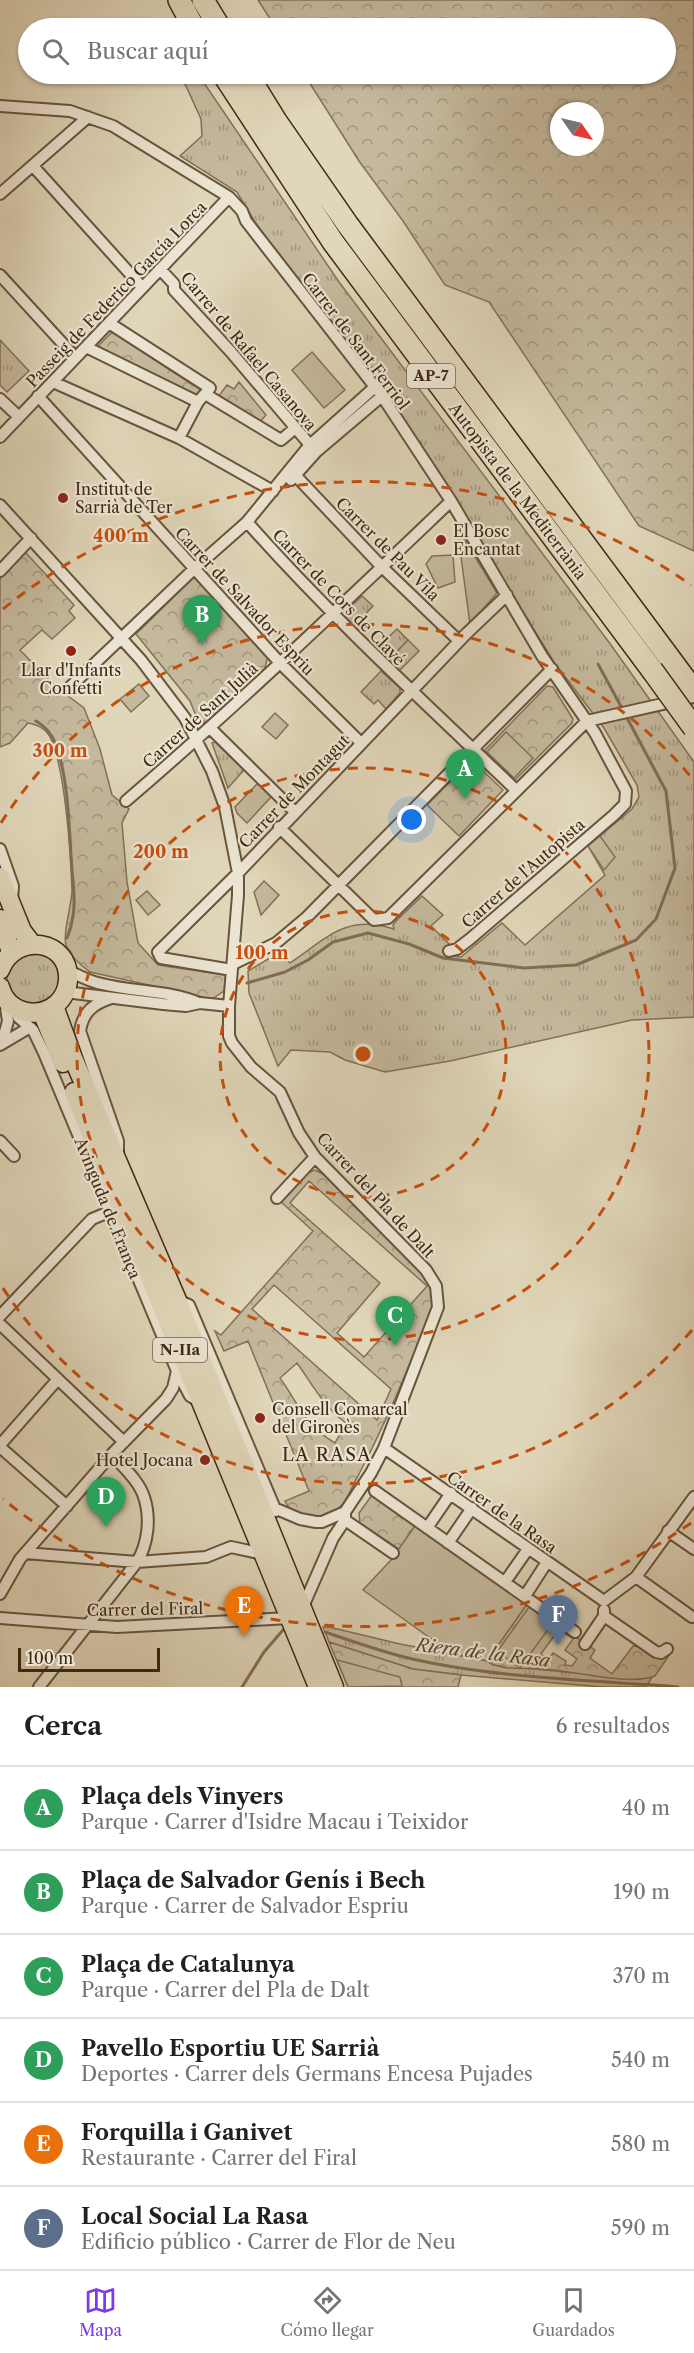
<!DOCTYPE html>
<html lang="es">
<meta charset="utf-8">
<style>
:root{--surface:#fff;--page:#f6f6f6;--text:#202124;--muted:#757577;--line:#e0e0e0;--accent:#7c3aed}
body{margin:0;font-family:"Libre Caslon Text",serif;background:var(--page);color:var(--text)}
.compass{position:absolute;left:550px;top:102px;width:54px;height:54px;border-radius:50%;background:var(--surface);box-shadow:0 2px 4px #0004;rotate:124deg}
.scale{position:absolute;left:18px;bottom:15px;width:142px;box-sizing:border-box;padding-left:6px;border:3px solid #402912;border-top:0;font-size:16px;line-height:21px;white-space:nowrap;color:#402912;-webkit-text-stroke:4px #ebe4d2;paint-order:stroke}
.you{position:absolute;left:412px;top:820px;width:21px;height:21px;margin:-15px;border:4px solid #fff;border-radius:50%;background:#1a73e8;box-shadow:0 0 0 9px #1a73e833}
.badge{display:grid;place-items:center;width:39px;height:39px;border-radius:50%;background:var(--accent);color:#fff;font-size:20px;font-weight:700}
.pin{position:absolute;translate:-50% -50px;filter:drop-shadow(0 2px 3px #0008)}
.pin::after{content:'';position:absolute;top:32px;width:21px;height:18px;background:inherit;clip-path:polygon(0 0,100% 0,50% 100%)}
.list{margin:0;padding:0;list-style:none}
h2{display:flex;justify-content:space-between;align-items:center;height:78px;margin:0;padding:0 24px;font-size:26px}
h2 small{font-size:20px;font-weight:400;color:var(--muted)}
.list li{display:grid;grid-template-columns:39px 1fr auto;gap:18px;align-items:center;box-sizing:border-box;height:84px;padding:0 24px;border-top:2px solid var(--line)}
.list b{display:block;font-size:22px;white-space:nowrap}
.list p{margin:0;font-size:20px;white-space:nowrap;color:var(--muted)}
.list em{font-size:20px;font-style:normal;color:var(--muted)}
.icon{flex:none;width:33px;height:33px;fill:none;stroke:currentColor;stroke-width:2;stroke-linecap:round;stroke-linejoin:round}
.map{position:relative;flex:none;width:694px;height:1687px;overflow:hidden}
.search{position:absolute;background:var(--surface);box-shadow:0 2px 4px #0004;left:18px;right:18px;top:18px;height:66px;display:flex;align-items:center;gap:15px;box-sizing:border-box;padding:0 21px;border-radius:33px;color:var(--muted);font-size:22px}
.sheet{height:582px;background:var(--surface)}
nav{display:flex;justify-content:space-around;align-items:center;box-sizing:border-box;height:84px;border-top:2px solid var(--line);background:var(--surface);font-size:16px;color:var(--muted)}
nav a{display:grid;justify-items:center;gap:3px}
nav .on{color:var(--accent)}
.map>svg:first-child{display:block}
.grass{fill:url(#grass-tufts);stroke:#827158;stroke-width:1.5}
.forest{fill:url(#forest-crowns);stroke:#827158;stroke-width:1.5;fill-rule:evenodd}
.garden{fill:#c5b99d;stroke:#827158;stroke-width:1.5}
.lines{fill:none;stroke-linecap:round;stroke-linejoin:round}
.stream{stroke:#806d54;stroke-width:3}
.street-casing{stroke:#68543c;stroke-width:14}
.primary-casing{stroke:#402912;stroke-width:21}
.highway-casing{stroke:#402912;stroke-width:24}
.street{stroke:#ebe4d2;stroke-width:10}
.primary{stroke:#e0d6b9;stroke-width:18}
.highway{stroke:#e0d6b9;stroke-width:21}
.highway-bridge-casing{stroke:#402912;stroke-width:24;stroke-linecap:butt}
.highway-bridge{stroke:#e0d6b9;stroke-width:21}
.ring{fill:none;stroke:#c64f0d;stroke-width:3;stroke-dasharray:10 8}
.poi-dot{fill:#8f2418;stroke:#ebe4d2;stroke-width:2}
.labels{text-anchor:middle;stroke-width:4.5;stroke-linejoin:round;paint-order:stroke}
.shield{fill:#ebe4d2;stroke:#73614c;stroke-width:1.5}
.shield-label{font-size:15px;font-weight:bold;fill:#402912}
.street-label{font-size:16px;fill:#402912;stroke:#ebe4d2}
.poi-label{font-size:16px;fill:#402912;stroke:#ebe4d2;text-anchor:start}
.neighbourhood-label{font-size:18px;letter-spacing:1.5px;fill:#402912;stroke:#ebe4d2}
.water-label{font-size:18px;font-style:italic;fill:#5a462e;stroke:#ebe4d2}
.centre{fill:#c64f0d;stroke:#ebe4d2;stroke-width:3}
.ring-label{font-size:18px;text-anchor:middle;font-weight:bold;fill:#c64f0d;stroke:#ebe4d2;stroke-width:4.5;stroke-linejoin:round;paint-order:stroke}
</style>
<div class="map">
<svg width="694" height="1687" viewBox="0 0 694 1687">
<defs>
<pattern id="grass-tufts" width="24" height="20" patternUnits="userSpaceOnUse" patternTransform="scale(1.5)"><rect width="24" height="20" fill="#c5b99d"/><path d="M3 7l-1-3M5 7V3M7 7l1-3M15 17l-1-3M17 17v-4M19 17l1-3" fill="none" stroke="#a1967f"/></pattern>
<pattern id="forest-crowns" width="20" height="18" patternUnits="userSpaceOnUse" patternTransform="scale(1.5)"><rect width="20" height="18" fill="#c5b99d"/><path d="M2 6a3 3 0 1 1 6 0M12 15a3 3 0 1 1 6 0" fill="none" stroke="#a1967f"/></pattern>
</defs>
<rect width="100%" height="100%" fill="#e0d6b9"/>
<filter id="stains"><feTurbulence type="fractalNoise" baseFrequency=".00333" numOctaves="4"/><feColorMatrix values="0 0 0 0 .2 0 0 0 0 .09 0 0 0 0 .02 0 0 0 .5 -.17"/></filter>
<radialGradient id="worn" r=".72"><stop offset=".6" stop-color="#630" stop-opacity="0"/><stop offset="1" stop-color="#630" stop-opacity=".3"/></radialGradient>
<!-- grass -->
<path class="grass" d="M166,74H198L339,282L611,645L694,762V1017L632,1020L450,1061L385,1072L345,1060L330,1052L291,1050L278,1066L249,993L248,971L280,952L290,963C326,939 346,913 394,929L393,925L396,921L422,896L443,915L431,926L453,948L445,955L461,957L502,923L525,945L605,875L588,846L632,809L639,797L637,785L604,728L554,662L388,394L299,281L255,222L237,192L180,156L202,136L201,119L185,84Z
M0,340L29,371L7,392L0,385Z
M362,596L373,606L353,627L346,619V611Z
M397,629L408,640L388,661L376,649Z
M381,671L400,688V693L386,709L378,700L374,704L361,692Z
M215,742L244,770L228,788L212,743Z
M7 978a26 26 0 1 1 52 0a26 26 0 1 1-52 0Z
M323,1627H329L400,1644L487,1661L493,1665L639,1679L652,1677L646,1687H603L461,1675L413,1669L329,1642Z"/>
<!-- forest -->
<path class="forest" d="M258,0H694V551L639,526L489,302L445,285L403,221L359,161L304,74H666V28H276ZM559,111H595V147H559Z
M112,332L201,390L196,397L99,350V345Z
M239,382L266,415L259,423L218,397L227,385L234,389Z
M25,552L74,605L69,611L75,618L52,639L42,630L20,650L56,687L84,708L100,749L112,795L129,809L122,823L127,882L138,943L158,965L226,975L224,991L212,999L90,972C80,965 71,957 66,945C62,934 72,905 72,891C71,856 65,766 50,737C45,728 38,725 28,723L10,743L0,747V579Z
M197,574L268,656L264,671L215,721L199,723L190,701L136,634Z
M547,686L553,687L573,719L572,723L515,780L511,779L486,754L485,750Z
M472,763L478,766L503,790L459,836L427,805L465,767Z
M315,1170L323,1174L426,1277C432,1288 432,1298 432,1310C409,1366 387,1421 359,1474C352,1486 346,1505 334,1512C317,1520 306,1517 290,1510L285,1501L309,1491L248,1341L224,1351L215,1331L221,1335L313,1231L281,1202L307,1173ZM309,1181L427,1286L364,1357L337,1333L380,1283L290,1203ZM274,1285L391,1389L377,1420L252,1309ZM297,1363C312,1384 324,1407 346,1423L335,1443C302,1423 301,1407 280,1378Z
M372,1495L415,1526L399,1549L360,1523L359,1513Z
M527,1604L595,1650L590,1658L612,1674L633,1646L640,1647L658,1658L670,1654L655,1676C629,1686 574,1671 545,1669C526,1667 504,1672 487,1661ZM559,1629L573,1639L565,1650L577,1659L572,1666L565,1665L566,1661L553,1653L548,1660L541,1654Z
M329,1642L413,1669L461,1675L458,1687H348Z"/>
<!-- garden -->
<path class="garden" d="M312,352L345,390L324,408L292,370Z
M457,527L497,593L470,624Z
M453,555L455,582L438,588L426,564L432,556Z
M408,640L419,651L399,671L388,661Z
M139,684L149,696L131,712L120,699Z
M275,713L288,725L276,739L262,727Z
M506,732L533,758L514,778L487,752Z
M258,783L272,796L247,823L237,813L235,807Z
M600,836L615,857L604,870L588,846Z
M264,881L279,895L261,915L254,892Z
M147,891L160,905L148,915L136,900Z
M415,1526L527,1604L487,1661L451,1653L363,1590L391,1560Z
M529,1607L552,1624L520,1668L497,1652Z
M337,1660L400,1677L402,1686L348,1687Z"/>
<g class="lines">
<!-- stream -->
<path class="stream" d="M598,664L623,710
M36,721C45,726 52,734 56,745C69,780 69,832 72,869C73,884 76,900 73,916C72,923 70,931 67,938
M247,983L285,972L308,960L333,942L368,933L409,944L443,958L524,968L576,965L636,940L656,919L675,868L666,791L626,716
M325,1632C351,1641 377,1650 404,1657C490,1678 589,1680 678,1687
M242,1687L264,1652L283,1630"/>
<!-- street casing -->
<g class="street-casing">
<path id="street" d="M0,106L70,111L113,126L229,197L242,211L246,221L382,396L451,501L542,656L595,733L626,791L625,804L614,815L470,939L457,949L449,951
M33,166L142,287
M0,194L88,117
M160,269L174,284V290L231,352L316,452
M0,275L75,357
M86,347L198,402L210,388L109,323
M53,382L179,438L273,491
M205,394L281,440L294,429
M38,396L280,663L361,743
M0,399L19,417
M0,437L229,197
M179,438L198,402
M296,476L382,567L459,641
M291,480L316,452L382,396
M0,505L141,660L185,718L212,771L225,807L238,873V895L229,1006V1036L232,1043L251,1067L280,1092L299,1133L315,1157L426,1270L436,1286L438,1307L384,1448L371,1473L345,1512
M247,522C331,617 424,702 516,790
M0,571L31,538
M70,687L195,568L247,522L309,446L376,386
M210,728L294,811
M126,801C238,705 344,603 451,501
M279,827L374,920L388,918L587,721L694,697
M0,849L13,886L12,900
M233,964L276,943L307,917L552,669
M67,970C78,975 90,982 102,984C134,992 168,990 199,1003
M232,970L161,958L158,952L238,873L467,633L507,595
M65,992L163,1004L186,1006L200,1003L229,1006
M111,998C93,1004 83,1012 80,1031L118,1141V1153
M16,1010L18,1017L33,1030L44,1053L177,1371L190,1396L195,1399
M2,1043L8,1021L5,1000
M0,1045L27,1029L31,1028
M0,1141L14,1156
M277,1198L315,1157
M177,1300L189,1305L276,1511
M0,1316L92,1219L109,1212
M0,1324L124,1442
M0,1445L58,1379
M0,1447L67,1506
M384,1448L604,1601
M375,1491L575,1632
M269,1511L279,1510L300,1519L316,1522H322L345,1512
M345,1520L393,1553
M427,1528L451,1493
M668,1531L694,1549
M448,1543L472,1508
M25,1553L137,1562L206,1557L231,1547L263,1554
M636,1577L692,1617
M505,1582L528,1549
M0,1594L20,1559L112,1454L166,1399L173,1388L177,1371
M525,1596L547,1562
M604,1601L636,1577L694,1497
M302,1609L333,1538L345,1520V1512
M604,1616L656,1652L661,1653L667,1649
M0,1618L117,1627L290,1618
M585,1644L604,1616V1610
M39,1687L137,1562C148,1544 151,1518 144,1497C139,1481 123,1467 112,1454"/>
</g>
<!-- primary casing -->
<g class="primary-casing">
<path id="primary" d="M0,877L22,931L32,944
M0,919L11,952
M0,970C15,931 71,939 68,981C64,1020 10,1024 0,987
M54,1006L73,1058L177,1300L334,1687
M42,1012L63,1063
M74,1092L318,1687"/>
</g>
<!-- highway casing -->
<g class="highway-casing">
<path id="highway" d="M179,0L194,28
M203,0L220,28
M223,74L333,242L652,670
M247,74L276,121L348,225L694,691"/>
</g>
<!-- street -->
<use href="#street" class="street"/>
<!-- primary -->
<use href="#primary" class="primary"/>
<!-- highway -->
<use href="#highway" class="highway"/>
<!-- highway-bridge casing -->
<g class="highway-bridge-casing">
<path id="highway-bridge" d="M652,670L694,728"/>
</g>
<!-- highway-bridge -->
<use href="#highway-bridge" class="highway-bridge"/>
</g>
<!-- distance rings -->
<g class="ring">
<circle cx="363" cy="1054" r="143"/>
<circle cx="363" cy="1054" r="286"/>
<path d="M692 1330A429 429 0 0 1 1 1285M1 823A429 429 0 0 1 692 778"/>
<path d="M691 1523A572 572 0 0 1 3 1499M3 609A572 572 0 0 1 691 585"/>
</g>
<!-- markers -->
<g class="poi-dot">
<circle cx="63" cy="498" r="6"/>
<circle cx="441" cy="540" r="6"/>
<circle cx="71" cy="651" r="6"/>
<circle cx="260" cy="1418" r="6"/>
<circle cx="205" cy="1460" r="6"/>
</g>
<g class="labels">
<!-- shield labels -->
<g class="shield">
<rect x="407" y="364" width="48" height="24" rx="4.5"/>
<rect x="153" y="1338" width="54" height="24" rx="4.5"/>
</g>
<g class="shield-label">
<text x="431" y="381">AP-7</text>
<text x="180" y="1355">N-IIa</text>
</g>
<!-- street labels -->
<g class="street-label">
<text transform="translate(116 294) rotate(-46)" y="6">Passeig de Federico García Lorca</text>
<text transform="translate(356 341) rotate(53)" y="6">Carrer de Sant Ferriol</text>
<text transform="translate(249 351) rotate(50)" y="6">Carrer de Rafael Casanova</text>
<text transform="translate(518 491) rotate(53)" y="6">Autopista de la Mediterrània</text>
<text transform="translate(388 549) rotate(45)" y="6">Carrer de Pau Vila</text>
<text transform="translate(339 597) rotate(46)" y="6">Carrer de Cors de Clavé</text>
<text transform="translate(245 601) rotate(47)" y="6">Carrer de Salvador Espriu</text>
<text transform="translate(200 715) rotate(-42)" y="6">Carrer de Sant Julià</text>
<text transform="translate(294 791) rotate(-46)" y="6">Carrer de Montagut</text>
<text transform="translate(523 873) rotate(-41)" y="6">Carrer de l'Autopista</text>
<text transform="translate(376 1195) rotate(47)" y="6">Carrer del Pla de Dalt</text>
<text transform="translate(108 1208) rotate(68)" y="6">Avinguda de França</text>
<text transform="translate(502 1512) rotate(35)" y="6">Carrer de la Rasa</text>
<text transform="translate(145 1609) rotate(-1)" y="6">Carrer del Firal</text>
</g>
<!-- poi labels -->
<g class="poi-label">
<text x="75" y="495">Institut de<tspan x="75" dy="18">Sarrià de Ter</tspan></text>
<text x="453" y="537">El Bosc<tspan x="453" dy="18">Encantat</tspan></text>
<text x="71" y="676" text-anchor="middle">Llar d'Infants<tspan x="71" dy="18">Confetti</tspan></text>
<text x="272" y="1415">Consell Comarcal<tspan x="272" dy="18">del Gironès</tspan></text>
<text x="193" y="1466" text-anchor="end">Hotel Jocana</text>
</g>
<!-- neighbourhood labels -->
<g class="neighbourhood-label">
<text x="327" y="1461">LA RASA</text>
</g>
<!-- water labels -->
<g class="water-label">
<text transform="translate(483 1653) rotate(7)" y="6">Riera de la Rasa</text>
</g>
</g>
<circle cx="363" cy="1054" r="9" class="centre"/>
<g class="ring-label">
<text x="121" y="542">400 m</text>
<text x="60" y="757">300 m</text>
<text x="161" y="858">200 m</text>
<text x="262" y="959">100 m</text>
</g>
<rect width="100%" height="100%" filter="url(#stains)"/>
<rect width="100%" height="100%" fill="url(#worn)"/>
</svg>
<svg class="compass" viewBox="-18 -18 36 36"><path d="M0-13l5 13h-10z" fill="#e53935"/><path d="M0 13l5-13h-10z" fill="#757577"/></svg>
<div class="scale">100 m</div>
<div class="you"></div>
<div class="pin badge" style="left:465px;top:799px;background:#2e9e5b">A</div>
<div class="pin badge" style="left:202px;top:645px;background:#2e9e5b">B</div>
<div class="pin badge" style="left:395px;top:1346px;background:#2e9e5b">C</div>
<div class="pin badge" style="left:106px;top:1527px;background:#2e9e5b">D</div>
<div class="pin badge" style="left:244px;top:1636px;background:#e8710a">E</div>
<div class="pin badge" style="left:558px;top:1645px;background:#5c6f8a">F</div>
<div class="search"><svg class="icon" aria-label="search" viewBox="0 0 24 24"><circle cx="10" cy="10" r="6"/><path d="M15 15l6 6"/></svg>Buscar aquí</div>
</div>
<section class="sheet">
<h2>Cerca<small>6 resultados</small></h2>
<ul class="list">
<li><span class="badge" style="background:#2e9e5b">A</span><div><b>Plaça dels Vinyers</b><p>Parque · Carrer d'Isidre Macau i Teixidor</p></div><em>40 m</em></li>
<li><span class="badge" style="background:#2e9e5b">B</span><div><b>Plaça de Salvador Genís i Bech</b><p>Parque · Carrer de Salvador Espriu</p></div><em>190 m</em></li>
<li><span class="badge" style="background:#2e9e5b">C</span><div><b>Plaça de Catalunya</b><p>Parque · Carrer del Pla de Dalt</p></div><em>370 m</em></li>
<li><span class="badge" style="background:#2e9e5b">D</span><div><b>Pavello Esportiu UE Sarrià</b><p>Deportes · Carrer dels Germans Encesa Pujades</p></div><em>540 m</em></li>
<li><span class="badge" style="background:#e8710a">E</span><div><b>Forquilla i Ganivet</b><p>Restaurante · Carrer del Firal</p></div><em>580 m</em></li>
<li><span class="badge" style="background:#5c6f8a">F</span><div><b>Local Social La Rasa</b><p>Edificio público · Carrer de Flor de Neu</p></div><em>590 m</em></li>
</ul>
</section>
<nav>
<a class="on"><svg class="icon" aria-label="map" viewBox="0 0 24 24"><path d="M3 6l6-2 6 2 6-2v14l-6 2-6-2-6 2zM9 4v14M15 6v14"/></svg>Mapa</a>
<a><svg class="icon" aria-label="directions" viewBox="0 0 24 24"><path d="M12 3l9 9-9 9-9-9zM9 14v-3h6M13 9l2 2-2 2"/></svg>Cómo llegar</a>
<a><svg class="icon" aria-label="saved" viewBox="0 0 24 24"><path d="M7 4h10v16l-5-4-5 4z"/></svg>Guardados</a>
</nav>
